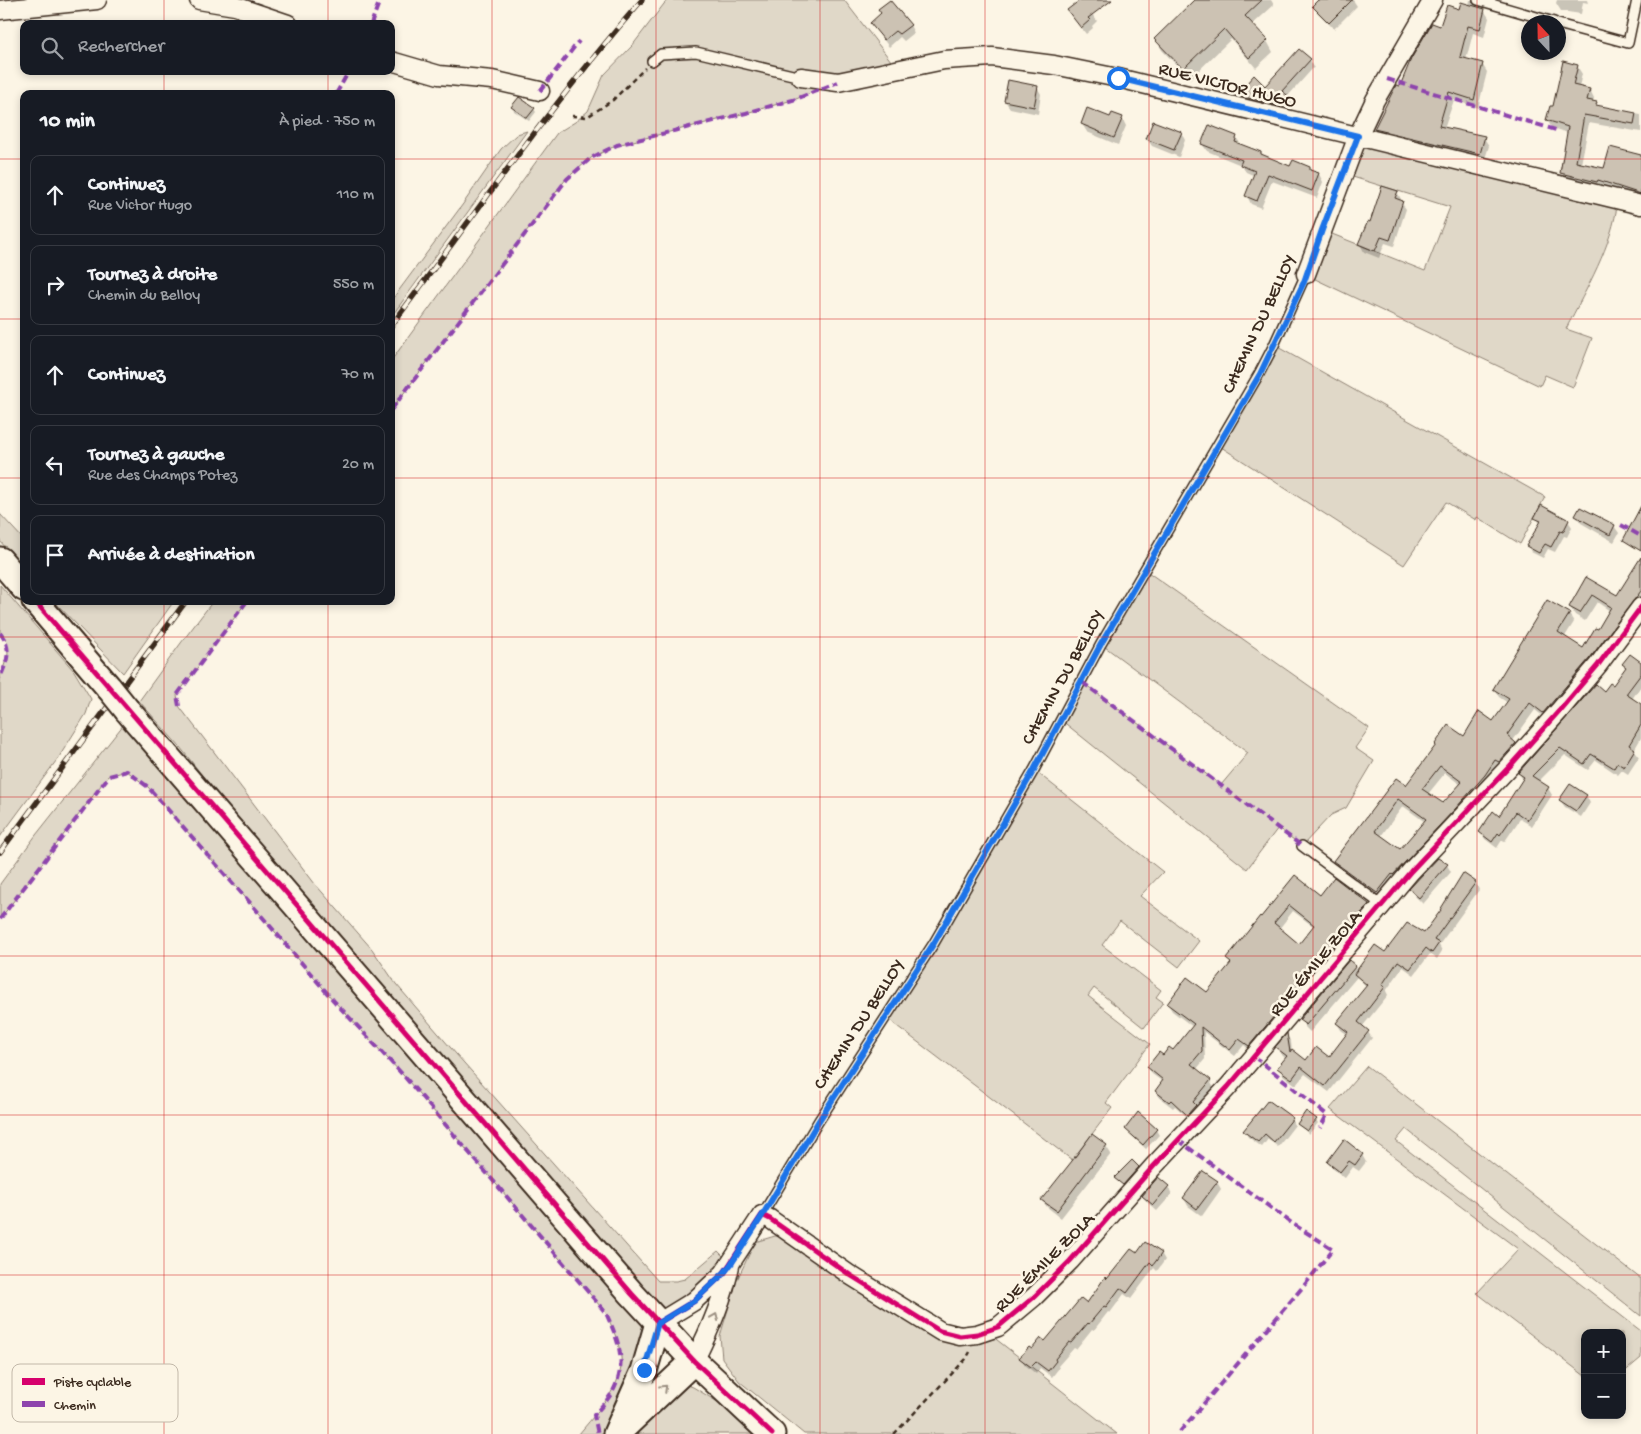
<!DOCTYPE html>
<html lang="fr">
<meta charset="utf-8">
<style>
:root{--surface:#171b24;--page:#20242c;--text:#f1f3f6;--muted:#9ea1a6;--line:#363941}
body{margin:0;font-family:"Gochi Hand",sans-serif;background:var(--page);color:var(--text)}
.controls{position:absolute;right:15px;bottom:15px;display:grid;overflow:hidden;border-radius:10px;box-shadow:0 2px 8px #0003}
.controls button{width:45px;height:45px;display:grid;place-items:center;padding:0;border:0;border-bottom:1px solid var(--line);background:var(--surface);color:var(--text);font:25px sans-serif}
.compass{position:absolute;left:1521px;top:15px;width:45px;height:45px;border-radius:50%;background:var(--surface);box-shadow:0 2px 8px #0003;rotate:338deg}
.stop{position:absolute;width:15px;height:15px;margin:-11px;border:4px solid #1a73e8;border-radius:50%;background:#fff}
.stop.end{background:#1a73e8;border-color:#fff;box-shadow:0 1px 5px #0008}
.list{margin:0;padding:0;list-style:none}
h2{display:flex;justify-content:space-between;align-items:center;height:65px;margin:0;padding:0 20px;font-size:21px}
h2 small{font-size:16px;font-weight:400;color:var(--muted)}
.list li{display:grid;grid-template-columns:32px 1fr auto;gap:15px;align-items:center;box-sizing:border-box;height:80px;margin:0 10px 10px;padding:0 10px;border:1px solid var(--line);border-radius:10px}
.list b{display:block;font-size:19px;white-space:nowrap}
.list p{margin:0;font-size:16px;white-space:nowrap;color:var(--muted)}
.list em{font-size:16px;font-style:normal;color:var(--muted)}
.icon{flex:none;width:28px;height:28px;fill:none;stroke:currentColor;stroke-width:2;stroke-linecap:round;stroke-linejoin:round}
.map{position:relative;flex:none;width:1641px;height:1434px;overflow:hidden}
.search{position:absolute;background:var(--surface);box-shadow:0 2px 8px #0003;left:20px;top:20px;width:375px;height:55px;display:flex;align-items:center;gap:12px;box-sizing:border-box;padding:0 18px;border-radius:10px;color:var(--muted);font-size:19px}
.panel{position:absolute;background:var(--surface);box-shadow:0 2px 8px #0003;left:20px;top:90px;width:375px;height:515px;border-radius:10px}
.map>svg:first-child{display:block}
.green{fill:#e0d8c8;stroke:#8e8173}
.shadow{fill:#0003;fill-rule:evenodd}
.building{fill:#ccc2b3;stroke:#3b2a1e;fill-rule:evenodd}
.lines{fill:none;stroke-linecap:round;stroke-linejoin:round}
.lane-casing{stroke:#3b2a1e;stroke-width:12}
.street-casing{stroke:#3b2a1e;stroke-width:21}
.secondary-casing{stroke:#3b2a1e;stroke-width:29}
.path{stroke:#3b2a1e;stroke-width:2.5;stroke-dasharray:5 4;stroke-linecap:butt}
.lane{stroke:#fcf5e5;stroke-width:9}
.street{stroke:#fcf5e5;stroke-width:18}
.secondary{stroke:#fcf5e5;stroke-width:25}
.rail-casing{stroke:#3b2a1e;stroke-width:5.5}
.rail{stroke:#fcf5e5;stroke-width:4;stroke-dasharray:11;stroke-linecap:butt}
.secondary-bridge-casing{stroke:#3b2a1e;stroke-width:29;stroke-linecap:butt}
.secondary-bridge{stroke:#fcf5e5;stroke-width:25}
.quiet{stroke:#8e44ad;stroke-width:4;stroke-dasharray:8 4;stroke-linecap:butt}
.cycleway-casing{stroke:#fcf5e5;stroke-width:8}
.cycleway{stroke:#d6006c;stroke-width:5}
.oneway{stroke:#9c9082}
.route{stroke:#1a73e8;stroke-width:6}
.grid{fill:none;stroke:#d62828;stroke-width:1;stroke-opacity:0.55}
.labels{text-anchor:middle;stroke-width:5;stroke-linejoin:round;paint-order:stroke}
.street-label{font-size:19px;fill:#3b2a1e;stroke:#fcf5e5}
.key{fill:#fcf5e5;stroke:#c2b8a9;stroke-width:1}
.key-label{font-size:14px;fill:#3b2a1e}
</style>
<div class="map">
<svg width="1641" height="1434" viewBox="0 0 1641 1434">
<rect width="100%" height="100%" fill="#fcf5e5"/>
<filter id="ink" filterUnits="userSpaceOnUse"><feTurbulence type="fractalNoise" baseFrequency=".02" numOctaves="2"/><feDisplacementMap in="SourceGraphic" scale="10" xChannelSelector="R" yChannelSelector="G"/><feConvolveMatrix kernelMatrix="1 2 1 2 8 2 1 2 1" color-interpolation-filters="sRGB"/></filter>
<g filter="url(#ink)">
<!-- green -->
<path class="green" d="M667,0H844L898,70L838,82L796,99L746,113L617,145L591,158L566,179L391,410V361L557,133L575,122L588,111L604,75L632,46Z
M527,131L391,317V301L463,204L501,149L517,134Z
M1358,136L1618,200C1612,247 1587,287 1566,329L1592,338L1573,387L1545,375L1540,386L1313,278L1322,230L1425,271L1450,207L1343,174Z
M1274,345L1545,497L1520,544L1477,517L1476,520L1446,502L1404,565L1218,445Z
M0,514L24,540V569L0,541Z
M1145,570L1369,728L1355,748L1374,761L1346,808L1331,815L1302,846L1278,828L1247,869L1061,720L1082,682L1221,785L1248,753L1101,644Z
M0,585L74,671L91,699L86,714L59,757L0,837V678L8,654L7,642L0,633Z
M54,601H174L123,673Z
M213,601H247L177,695L179,706L315,884L372,949L396,984L456,1054L658,1281H676L685,1279L718,1251L731,1264L658,1323L616,1433L674,1380L693,1387L721,1404L753,1434H579C595,1414 625,1384 621,1357C619,1342 612,1327 606,1313L403,1075L334,1001L259,913L148,787L127,771L108,776L0,919V884L36,835L124,724L330,962L347,986L364,966L355,953L308,910L180,747L139,701L181,643Z
M1034,770L1163,872L1140,896L1199,941L1179,967L1120,921L1102,945L1161,990L1156,997L1163,1002L1144,1028L1094,988L1088,996L1150,1044L1106,1103L1112,1108L1072,1160L893,1023L887,1016Z
M1367,1066L1641,1279V1316L1406,1129L1396,1141L1641,1331V1358L1622,1374V1333H1585V1376L1477,1293L1518,1249L1330,1109Z
M775,1236H795L940,1331L992,1336L1117,1434H804L739,1381L722,1358L720,1336L737,1280L755,1242Z"/>
<!-- shadow -->
<path class="shadow" d="M1082,0L1097,21L1092,26L1093,28L1086,34L1073,17Z
M1196,0H1271L1274,5L1252,25L1267,41L1273,52L1256,68L1231,39L1190,79L1162,50L1156,39Z
M1319,0H1353L1357,6L1334,29L1318,13L1313,6Z
M1470,0H1494L1493,4L1482,2L1476,7L1484,10L1489,18L1484,37L1473,33L1466,60L1482,64L1487,72L1478,108L1454,100L1444,129L1484,138L1489,146L1484,162L1380,137L1375,129L1400,88L1441,27L1460,10L1469,5Z
M1557,0H1587L1588,3L1583,2L1581,14L1561,11L1556,3Z
M871,23L910,25L914,33L904,41L900,37L889,47Z
M1310,60L1314,67L1287,97L1294,106L1287,114L1242,102L1238,95L1265,88Z
M1577,66L1582,74L1579,87L1590,90L1594,98L1593,102L1596,103L1598,107L1641,115V132L1589,123L1581,164L1605,169L1641,157V200L1566,181L1562,173L1568,133L1552,128L1547,120Z
M1037,87L1041,94L1038,114L1010,108L1005,101Z
M513,108L534,109L536,112L529,121L514,111Z
M1122,118L1126,126L1118,145L1087,132L1082,124Z
M1181,133L1185,140L1179,157L1152,146L1147,139Z
M1236,137L1241,145L1262,156L1291,167L1309,168L1312,172L1319,174L1323,182L1317,198L1272,181L1261,208L1251,204L1247,196L1255,176L1246,172L1241,165L1207,151L1202,144Z
M1397,192L1401,199L1400,201L1406,209L1394,246L1385,243L1379,258L1364,252L1360,244L1371,224Z
M1541,507L1568,521L1572,527L1567,537L1564,536L1555,552L1548,549L1543,558L1531,552L1528,546L1541,524L1536,518Z
M1580,508L1614,526L1619,533L1614,542L1581,523L1576,516Z
M1641,559V603L1548,720L1535,710L1512,742L1520,752L1382,901L1339,869L1334,861L1406,787L1464,738L1494,723L1508,703L1499,697L1494,689L1547,602L1569,614L1574,622L1564,638L1583,650L1598,631L1610,611L1597,602L1585,621L1575,615L1570,607L1587,579L1617,597ZM1445,773L1461,785L1443,804L1428,794ZM1403,806L1425,822L1400,851L1381,836Z
M1641,664V686L1632,699L1641,705V738L1634,750L1639,757L1628,774L1622,770L1618,775L1596,760L1588,770L1565,755L1538,782L1548,788L1552,795L1532,826L1520,819L1505,841L1502,840L1497,848L1485,839L1481,832L1500,817L1523,780L1519,773L1605,692L1613,687L1626,668L1624,665Z
M1586,795L1590,803L1581,817L1565,807L1560,800Z
M1447,865L1451,872L1423,904L1415,896L1411,890Z
M1464,875L1476,883L1479,890L1439,945L1442,951L1437,959L1430,954L1414,975L1403,967L1386,991L1388,995L1362,1027L1368,1032L1372,1038L1329,1092L1305,1074L1296,1085L1283,1075L1279,1068L1286,1059L1281,1054L1277,1048L1287,1036L1291,1042L1292,1051L1306,1062L1329,1059L1348,1035L1341,1030L1337,1023L1367,987L1357,977L1310,1032L1305,1027L1301,1020L1349,962L1358,971L1386,954L1424,935L1442,911Z
M1296,877L1320,897L1368,904L1373,912L1253,1053L1244,1045L1235,1056L1204,1032L1205,1059L1196,1070L1210,1081L1214,1088L1197,1109L1192,1121L1175,1106L1173,1108L1160,1098L1156,1091L1163,1082L1152,1074L1148,1067L1163,1057L1173,1052L1193,1027L1172,1011L1168,1004L1207,993L1231,965L1228,959ZM1293,911L1314,927L1299,946L1279,929Z
M1292,1119L1295,1125L1278,1147L1268,1139L1262,1147L1248,1137L1245,1131Z
M1316,1120L1318,1123L1309,1134L1298,1124Z
M1127,1129L1156,1130L1159,1135L1146,1149L1130,1134Z
M1093,1135L1106,1146L1111,1154L1061,1218L1047,1207L1042,1200Z
M1344,1141L1362,1155L1366,1162L1359,1171L1353,1167L1345,1178L1332,1168L1328,1162Z
M1138,1168L1140,1171L1125,1188L1116,1178Z
M1217,1182L1221,1189L1202,1216L1188,1206L1184,1198Z
M1168,1187L1172,1194L1157,1211L1148,1203L1143,1196Z
M1161,1253L1165,1260L1157,1271L1154,1268L1131,1299L1124,1294L1110,1313L1108,1312L1094,1330L1092,1329L1076,1349L1074,1348L1058,1366L1059,1368L1052,1377L1040,1368L1036,1374L1025,1365L1021,1358L1045,1342L1087,1304L1107,1281L1137,1254Z"/>
<!-- building -->
<path class="building" d="M890,0L911,25L899,34L895,31L884,40L870,23L881,13L878,9Z
M1080,0H1112L1088,18L1090,20L1081,28L1067,10Z
M1194,0H1262L1245,16L1268,40L1249,58L1224,29L1183,69L1154,39Z
M1318,0H1352L1329,23L1312,6Z
M1461,2L1485,9L1480,29L1468,26L1460,57L1483,63L1474,100L1449,92L1439,126L1485,136L1480,154L1374,129L1396,85L1400,86L1411,59L1432,23L1440,26L1447,5L1459,9Z
M1299,49L1311,59L1282,91L1291,98L1283,107L1236,95L1254,75L1265,86Z
M1563,61L1578,65L1573,85L1590,89L1587,100L1597,102L1596,105L1636,113L1634,124L1584,115L1576,162L1604,168L1610,147L1641,155V194L1598,180L1597,182L1560,173L1568,127L1546,120L1550,106H1553Z
M1008,80L1038,86L1034,107L1004,101Z
M519,97L535,108L527,118L511,107Z
M1087,108L1110,117L1112,113L1123,117L1114,138L1081,124Z
M1153,121L1182,132L1174,150L1146,139Z
M1209,125L1237,136L1235,142L1261,152V154L1290,166L1293,160L1310,167V170L1319,173L1312,191L1268,174L1257,201L1245,196L1255,171L1240,165L1242,160L1201,144Z
M1382,186L1398,191L1395,198L1403,201L1390,240L1381,237L1375,251L1358,244L1368,221L1370,222Z
M1541,505L1569,520L1563,532L1560,531L1551,547L1545,544L1539,553L1526,546L1541,521L1534,518Z
M1641,506V551L1623,540Z
M1580,507L1615,525L1610,535L1575,516Z
M1641,557V591L1590,658L1543,713L1530,703L1507,735L1516,743L1499,762L1495,760L1485,775L1456,808L1393,875L1392,874L1377,893L1333,861L1396,778L1406,785L1436,745L1435,744L1448,725L1464,736L1479,711L1493,721L1509,699L1493,689L1547,600L1570,613L1558,632L1583,648L1595,628L1598,629L1611,607L1592,595L1580,613L1569,607L1586,577L1617,595ZM1440,766L1462,782L1443,803L1422,789ZM1398,799L1426,819L1400,849L1375,831Z
M1630,654L1641,662V674L1626,694L1641,704V725L1629,745L1635,749L1624,767L1617,763L1614,768L1591,754L1584,764L1560,748L1532,776L1549,787L1527,820L1516,812L1500,835L1498,833L1492,842L1479,832L1493,811L1499,816L1524,777L1518,773L1596,684L1604,691L1610,683L1613,685L1626,667L1622,664Z
M1570,784L1587,795L1576,811L1559,800Z
M1438,858L1448,864L1419,898L1409,889Z
M1463,873L1476,882L1434,940L1439,943L1432,953L1426,948L1410,969L1398,961L1382,985L1385,987L1358,1022L1369,1031L1325,1086L1301,1067L1292,1079L1277,1068L1287,1056L1275,1047L1287,1033L1290,1052L1292,1049L1306,1060L1316,1047L1329,1057L1348,1032L1336,1023L1367,985L1354,974L1375,945L1385,952L1407,923L1424,933L1441,910H1440Z
M1295,875L1320,895L1334,877L1369,904L1249,1046L1239,1039L1230,1050L1201,1027L1202,1051L1191,1064L1211,1080L1193,1102L1196,1105L1187,1115L1171,1100L1169,1102L1155,1091L1163,1080L1147,1067L1159,1052L1163,1055L1169,1047L1173,1050L1194,1024L1167,1004L1187,977L1207,992L1231,963L1226,959L1260,916L1261,917ZM1289,905L1314,925L1299,944L1274,923Z
M1349,960L1356,966L1306,1025L1299,1020Z
M1268,1100L1293,1118L1274,1142L1265,1134L1258,1142L1243,1131Z
M1306,1111L1317,1119L1307,1131L1297,1124Z
M1138,1112L1157,1129L1143,1145L1125,1129Z
M1092,1134L1107,1145L1057,1211L1041,1200L1072,1161Z
M1344,1139L1363,1154L1355,1165L1349,1161L1340,1172L1327,1162Z
M1132,1160L1139,1167L1123,1185L1114,1178Z
M1203,1171L1218,1181L1197,1209L1183,1198Z
M1158,1177L1169,1186L1153,1205L1142,1196Z
M1145,1242L1162,1253L1153,1265L1150,1262L1127,1293L1120,1288L1106,1307L1104,1306L1089,1324L1088,1323L1071,1343L1069,1342L1055,1359L1056,1361L1048,1371L1036,1362L1031,1367L1019,1358L1029,1347L1032,1349L1041,1338L1045,1341L1081,1298L1087,1303L1105,1277L1107,1279L1131,1249L1137,1253Z"/>
<g class="lines">
<!-- lane casing -->
<g class="lane-casing">
<path id="lane" d="M1478,0L1554,22
M1558,24L1628,43L1637,0
M652,61L661,54L696,52L801,77
M1302,846L1375,900L1381,906
M762,1215L818,1122L934,943L1034,770L1101,644L1259,374L1274,345L1306,274"/>
</g>
<!-- street casing -->
<g class="street-casing">
<path id="street" d="M199,0L235,6L288,24
M0,10L97,0
M391,61L439,75L492,80L540,91
M801,77L838,82L944,60L992,57L1054,65L1118,78L1641,205
M1306,274L1358,136L1375,100L1433,0
M658,1323L694,1301L724,1273L762,1215L770,1219L850,1275L940,1331L960,1336L977,1334L998,1327L1034,1297L1070,1261L1153,1167L1228,1087L1411,871L1510,766L1559,711L1598,665L1641,607
M694,1361C710,1330 723,1300 730,1266"/>
</g>
<!-- secondary casing -->
<g class="secondary-casing">
<path id="secondary" d="M0,560L24,588
M35,601L110,689
M127,710L632,1294L694,1361L772,1434
M624,1427L694,1361
M616,1434L644,1371L658,1323"/>
</g>
<!-- path -->
<path class="path" d="M572,116L587,117L613,100L645,68
M894,1434L966,1359L970,1352"/>
<!-- lane -->
<use href="#lane" class="lane"/>
<!-- street -->
<use href="#street" class="street"/>
<!-- secondary -->
<use href="#secondary" class="secondary"/>
<!-- rail casing -->
<g class="rail-casing">
<path id="rail" d="M391,326C473,217 552,103 642,0
M0,852L186,601"/>
</g>
<!-- rail -->
<use href="#rail" class="rail"/>
<!-- secondary-bridge casing -->
<g class="secondary-bridge-casing">
<path id="secondary-bridge" d="M110,689L127,710"/>
</g>
<!-- secondary-bridge -->
<use href="#secondary-bridge" class="secondary-bridge"/>
<!-- quiet -->
<path class="quiet" d="M371,24L380,0
M1387,79L1559,131
M540,91L579,41
M336,94L349,71
M391,410L567,179L591,158L617,145L746,113L796,99L838,82
M1621,525L1641,536
M0,633C13,649 7,661 0,678
M1082,682L1302,846
M179,706L177,695L247,601
M0,919L109,776L127,771L148,787L259,913L334,1001L403,1075L606,1313C618,1340 628,1362 613,1391C608,1400 600,1408 594,1415L598,1434
M1253,1057L1260,1061L1327,1115L1320,1128
M1178,1140L1293,1224L1333,1249L1307,1282L1178,1434"/>
<!-- cycleway casing -->
<g class="cycleway-casing">
<path id="cycleway" d="M35,601L632,1294L694,1361L772,1434
M658,1323L694,1301L724,1273L762,1215L770,1219L850,1275L940,1331L960,1336L977,1334L998,1327L1034,1297L1070,1261L1153,1167L1228,1087L1411,871L1510,766L1559,711L1598,665L1641,607"/>
</g>
<!-- cycleway -->
<use href="#cycleway" class="cycleway"/>
</g>
<!-- one-way arrows -->
<defs><path id="oneway-chevron" d="M-2-3.5L2.5 0L-2 3.5" fill="none" stroke-width="1.6" stroke-linecap="round" stroke-linejoin="round" transform="scale(1.25)"/></defs>
<g class="oneway">
<use href="#oneway-chevron" transform="translate(715 1317) rotate(-68)"/>
<use href="#oneway-chevron" transform="translate(664 1388) rotate(-44)"/>
</g>
</g>
<g class="lines" filter="url(#ink)">
<!-- route -->
<path class="route" d="M644,1370L658,1323L694,1301L724,1273L731,1264L762,1216L818,1122L934,943L1034,770L1101,644L1260,374L1304,282L1322,230L1358,136L1118,78"/>
</g>
<!-- grid -->
<path class="grid" d="M164,0V24M328,0V24M492,0V1434M656,0V1434M820,0V1434M985,0V1434M1149,0V1434M1313,0V1434M1477,0V1434M164,71V94M328,71V94M0,159H24M391,159H1641M0,319H24M391,319H1641M0,478H24M391,478H1641M164,601V1434M328,601V1434M0,637H1641M0,797H1641M0,956H1641M0,1115H1641M0,1275H1641"/>
<g class="labels">
<!-- street labels -->
<g class="street-label">
<text transform="translate(1228 83) rotate(14)" y="7">RUE VICTOR HUGO</text>
<text transform="translate(1257 323) rotate(-65)" y="7">CHEMIN DU BELLOY</text>
<text transform="translate(1061 676) rotate(-61)" y="7">CHEMIN DU BELLOY</text>
<text transform="translate(1314 962) rotate(-50)" y="7">RUE ÉMILE ZOLA</text>
<text transform="translate(857 1023) rotate(-57)" y="7">CHEMIN DU BELLOY</text>
<text transform="translate(1043 1261) rotate(-45)" y="7">RUE ÉMILE ZOLA</text>
</g>
</g>
<!-- legend -->
<rect x="12" y="1364" width="166" height="58" rx="8" class="key"/>
<rect x="22" y="1378" width="23" height="7" fill="#d6006c"/>
<rect x="22" y="1401" width="23" height="6" fill="#8e44ad"/>
<g class="key-label">
<text x="54" y="1386">Piste cyclable</text>
<text x="54" y="1409">Chemin</text>
</g>
</svg>
<div class="controls">
<button>+</button>
<button>−</button>
</div>
<svg class="compass" viewBox="-18 -18 36 36"><path d="M0-13l5 13h-10z" fill="#e53935"/><path d="M0 13l5-13h-10z" fill="#9ea1a6"/></svg>
<div class="stop" style="left:1118px;top:78px"></div>
<div class="stop end" style="left:644px;top:1370px"></div>
<div class="search"><svg class="icon" aria-label="search" viewBox="0 0 24 24"><circle cx="10" cy="10" r="6"/><path d="M15 15l6 6"/></svg>Rechercher</div>
<section class="panel">
<h2>10 min<small>À pied · 750 m</small></h2>
<ul class="list">
<li><svg class="icon" aria-label="ahead" viewBox="0 0 24 24"><path d="M12 20V5M6 11l6-6 6 6"/></svg><div><b>Continuez</b><p>Rue Victor Hugo</p></div><em>110 m</em></li>
<li><svg class="icon" aria-label="right" viewBox="0 0 24 24"><path d="M7 20v-9h11M14 6l5 5-5 5"/></svg><div><b>Tournez à droite</b><p>Chemin du Belloy</p></div><em>550 m</em></li>
<li><svg class="icon" aria-label="ahead" viewBox="0 0 24 24"><path d="M12 20V5M6 11l6-6 6 6"/></svg><div><b>Continuez</b></div><em>70 m</em></li>
<li><svg class="icon" aria-label="left" viewBox="0 0 24 24"><path d="M17 20v-9H6M10 6l-5 5 5 5"/></svg><div><b>Tournez à gauche</b><p>Rue des Champs Potez</p></div><em>20 m</em></li>
<li><svg class="icon" aria-label="arrive" viewBox="0 0 24 24"><path d="M6 21V4h12l-3 4 3 4H6"/></svg><div><b>Arrivée à destination</b></div></li>
</ul>
</section>
</div>
